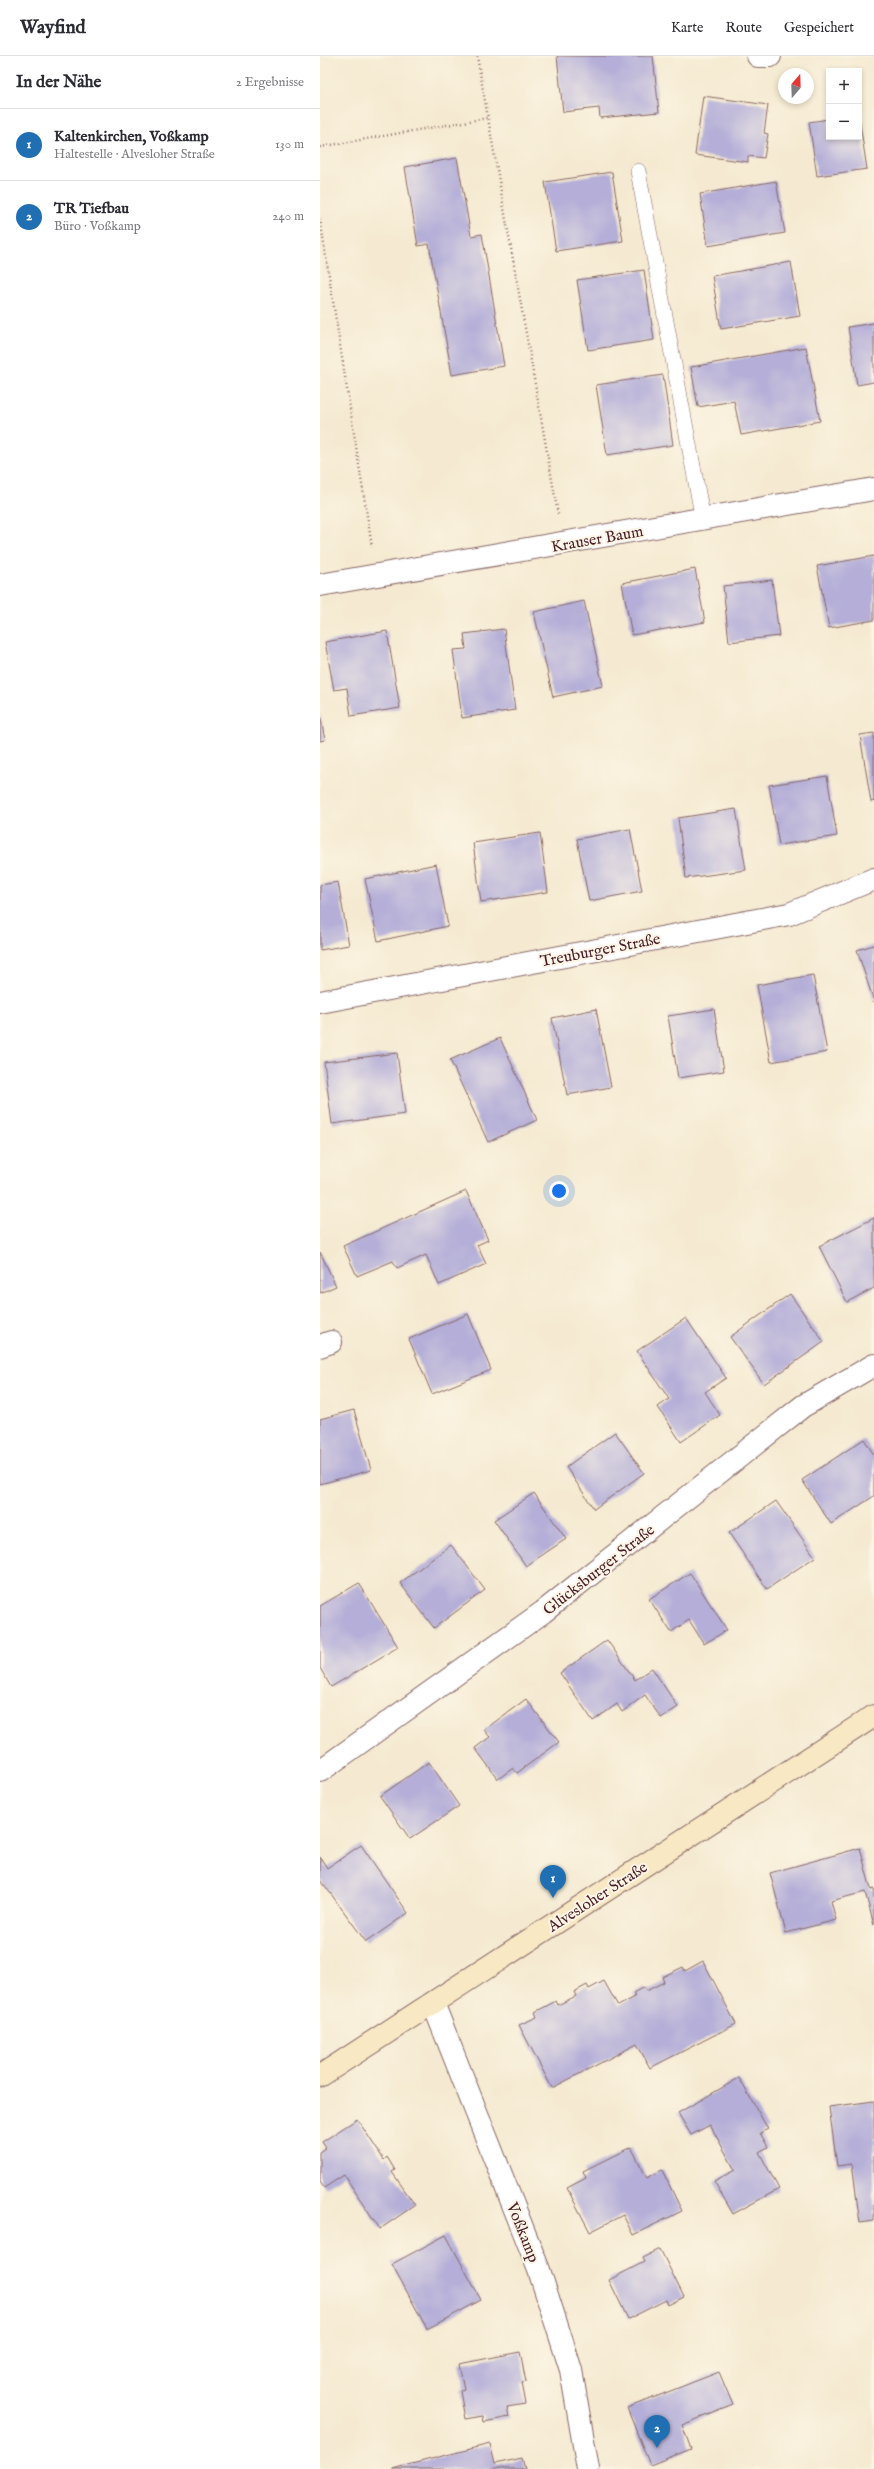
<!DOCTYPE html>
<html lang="de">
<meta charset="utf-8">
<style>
:root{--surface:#fff;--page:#f7f7f7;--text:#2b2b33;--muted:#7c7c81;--line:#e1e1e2;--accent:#1f6fb2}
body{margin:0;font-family:"IM FELL English",serif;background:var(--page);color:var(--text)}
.controls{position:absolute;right:12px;top:12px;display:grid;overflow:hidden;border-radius:0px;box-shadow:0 2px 6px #0003}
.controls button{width:36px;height:36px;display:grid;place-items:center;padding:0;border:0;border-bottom:1px solid var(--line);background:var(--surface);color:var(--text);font:20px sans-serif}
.compass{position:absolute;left:458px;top:12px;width:36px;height:36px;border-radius:50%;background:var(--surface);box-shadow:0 2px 6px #0003;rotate:19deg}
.you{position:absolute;left:239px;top:1135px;width:14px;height:14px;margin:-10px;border:3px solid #fff;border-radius:50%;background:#1a73e8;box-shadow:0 0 0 6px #1a73e833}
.badge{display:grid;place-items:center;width:26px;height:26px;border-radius:50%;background:var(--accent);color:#fff;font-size:13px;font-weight:700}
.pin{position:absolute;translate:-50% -33px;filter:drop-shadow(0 1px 2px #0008)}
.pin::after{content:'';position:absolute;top:21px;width:14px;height:12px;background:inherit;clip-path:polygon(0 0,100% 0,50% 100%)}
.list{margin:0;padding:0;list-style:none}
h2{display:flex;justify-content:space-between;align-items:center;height:52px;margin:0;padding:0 16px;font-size:17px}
h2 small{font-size:13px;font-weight:400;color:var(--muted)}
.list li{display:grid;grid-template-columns:26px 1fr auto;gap:12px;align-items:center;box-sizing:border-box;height:72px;padding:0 16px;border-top:1px solid var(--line)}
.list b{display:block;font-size:15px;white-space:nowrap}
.list p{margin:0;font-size:13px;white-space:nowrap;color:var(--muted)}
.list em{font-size:13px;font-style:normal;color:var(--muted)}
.map{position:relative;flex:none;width:554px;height:2413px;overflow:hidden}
header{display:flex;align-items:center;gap:24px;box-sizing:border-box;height:56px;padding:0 20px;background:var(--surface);border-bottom:1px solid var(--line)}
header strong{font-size:19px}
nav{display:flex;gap:22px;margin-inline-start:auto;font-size:14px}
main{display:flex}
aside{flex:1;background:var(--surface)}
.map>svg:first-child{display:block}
.building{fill:#b4aed8}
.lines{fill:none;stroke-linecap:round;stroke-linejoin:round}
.lane-casing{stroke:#866665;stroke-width:16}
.street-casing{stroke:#866665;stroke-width:24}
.secondary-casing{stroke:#866665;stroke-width:24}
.path{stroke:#866665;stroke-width:2.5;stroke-dasharray:1 3;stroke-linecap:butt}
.lane{stroke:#fff;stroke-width:15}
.street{stroke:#fff;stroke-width:22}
.secondary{stroke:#f8e8c3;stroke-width:22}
.labels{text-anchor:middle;stroke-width:4;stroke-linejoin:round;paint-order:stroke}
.street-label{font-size:16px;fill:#4a1f2b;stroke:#fcf5e5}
</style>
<header>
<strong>Wayfind</strong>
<nav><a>Karte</a><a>Route</a><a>Gespeichert</a></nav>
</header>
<main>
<aside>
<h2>In der Nähe<small>2 Ergebnisse</small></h2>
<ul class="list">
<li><span class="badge">1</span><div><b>Kaltenkirchen, Voßkamp</b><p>Haltestelle · Alvesloher Straße</p></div><em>130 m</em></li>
<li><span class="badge">2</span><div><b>TR Tiefbau</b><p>Büro · Voßkamp</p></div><em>240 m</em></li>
</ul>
</aside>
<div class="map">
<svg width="554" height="2413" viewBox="0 0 554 2413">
<rect width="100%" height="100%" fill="#fcf5e5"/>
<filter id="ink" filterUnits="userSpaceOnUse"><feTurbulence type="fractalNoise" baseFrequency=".025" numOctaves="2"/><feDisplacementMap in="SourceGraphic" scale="8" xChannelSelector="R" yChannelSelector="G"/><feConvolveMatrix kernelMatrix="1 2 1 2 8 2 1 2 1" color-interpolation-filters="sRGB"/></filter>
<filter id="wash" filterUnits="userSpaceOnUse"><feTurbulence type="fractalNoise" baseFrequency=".012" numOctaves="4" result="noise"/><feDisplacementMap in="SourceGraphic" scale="16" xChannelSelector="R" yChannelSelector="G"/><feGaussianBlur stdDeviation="0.9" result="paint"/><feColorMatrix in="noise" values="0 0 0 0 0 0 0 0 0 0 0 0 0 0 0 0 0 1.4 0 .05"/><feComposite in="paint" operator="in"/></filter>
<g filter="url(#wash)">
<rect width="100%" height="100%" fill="#f5ead1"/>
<g id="blocks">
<!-- building -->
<path class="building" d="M237,0H333L339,56L280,62L279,52L243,56Z
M383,40L448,49L444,77L448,78L444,102L428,100V106L375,99Z
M539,61L547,113L497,120L489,66L509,63V81H539Z
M137,102L151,180L162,178L184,310L132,319L109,188L98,190L85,111Z
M292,116L303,185L236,195L225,126Z
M456,125L465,177L388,190L380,138Z
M471,206L480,260L401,273L392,220Z
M324,214L334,284L268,294L257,224Z
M554,267V326L537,329L528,271Z
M486,291L500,365L421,379L414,345L378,351L371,311Z
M343,319L353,389L287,399L276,329Z
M554,500V564L509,572L497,510Z
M375,513L385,566L312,579L302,527Z
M452,524L459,580L409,586L403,530Z
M264,545L283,630L233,641L214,556Z
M184,573L195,654L142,662L133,594L146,593L144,578Z
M67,575L80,652L31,660L27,632L14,634L5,586Z
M0,658L5,684L0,685Z
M554,677V745L551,746L540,679Z
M507,720L517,780L459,789L449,729Z
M416,753L426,814L366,822L358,762Z
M310,773L322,835L269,845L257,783Z
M220,777L228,836L161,846L153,787Z
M116,808L128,870L58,885L45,823Z
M18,826L29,889L0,894V829Z
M554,889V946L537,894Z
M493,919L507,996L451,1006L437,929Z
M276,953L291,1031L247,1039L232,962Z
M394,953L404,1015L358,1022L348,960Z
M180,982L217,1064L168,1086L130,1004Z
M77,997L85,1058L12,1068L4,1006Z
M146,1135L168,1184L157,1189L166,1208L119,1229L106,1199L77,1212L73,1205L37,1220L23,1190Z
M554,1162V1232L527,1246L499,1190Z
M0,1196L16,1230L0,1237Z
M470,1238L504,1286L444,1328L410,1281Z
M148,1258L171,1314L112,1338L89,1283Z
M366,1262L406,1322L385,1336L400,1359L361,1386L338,1351L349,1343L317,1295Z
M34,1354L51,1414L0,1428V1363Z
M295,1376L324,1417L274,1453L246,1411Z
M544,1383L554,1399V1440L511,1468L482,1424Z
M214,1437L246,1483L206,1510L174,1464Z
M456,1445L495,1501L447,1533L409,1477Z
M131,1489L165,1534L114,1572L80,1527Z
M370,1517L407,1574L384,1588L369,1564L351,1576L329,1543Z
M39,1527L78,1591L11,1631L0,1612V1550Z
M287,1584L315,1624L332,1612L358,1651L341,1662L325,1639L302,1656L297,1648L273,1665L240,1617Z
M206,1643L239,1686L197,1717L193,1712L178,1723L155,1692L170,1681L164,1674Z
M109,1706L139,1750L90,1783L60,1740Z
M41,1789L88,1857L46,1886L0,1823V1801L7,1812Z
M540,1792L551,1834L554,1833V1869L545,1836L511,1845L516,1864L466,1877L450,1817Z
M383,1905L416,1968L330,2012L317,1988L232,2032L199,1969L217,1961L215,1956L236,1945L238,1949L256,1940L254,1936L267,1929L269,1933L284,1925L298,1950L315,1941L313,1937L324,1931L326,1935L344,1926L342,1921L363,1911L365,1915Z
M419,2022L448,2073L440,2077L448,2091L439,2096L459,2133L413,2158L394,2125L415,2114L390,2069L371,2079L358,2057Z
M554,2045V2165L540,2167L532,2108L517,2110L509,2051Z
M37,2063L64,2104L67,2101L75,2114L72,2116L95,2149L60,2173L24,2119L4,2132L0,2126V2096L6,2092L2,2086Z
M311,2091L327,2122L342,2114L362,2155L313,2179L303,2159L270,2176L247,2132L266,2122L263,2115Z
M126,2179L161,2244L107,2273L72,2208Z
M340,2193L364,2241L348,2249L346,2244L308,2263L289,2224L324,2206L322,2202Z
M200,2296L206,2326L201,2327L205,2348L187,2351L189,2361L164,2366L163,2360L145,2363L140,2335L144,2333L139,2308Z
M399,2316L413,2349L362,2369L371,2393L330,2409L307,2352Z
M170,2388L175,2408L202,2402L205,2413H72Z"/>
</g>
</g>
<g filter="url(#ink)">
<use href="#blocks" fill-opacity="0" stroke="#866665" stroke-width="1"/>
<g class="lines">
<!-- lane casing -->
<g class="lane-casing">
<path id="lane" d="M318,115L383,464"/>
</g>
<!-- street casing -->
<g class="street-casing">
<path id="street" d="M438,0H450
M0,529L554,433
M0,946L469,858L554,823
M0,1290L11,1286
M0,1715L223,1556L483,1350L554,1309
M113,1947L219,2214L251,2314L268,2413"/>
</g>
<!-- secondary casing -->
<g class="secondary-casing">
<path id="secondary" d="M0,2020L554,1660"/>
</g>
<!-- path -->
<path class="path" d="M157,0L238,458
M0,91L167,62
M0,163L52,491"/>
<!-- lane -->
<use href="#lane" class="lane"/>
<!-- street -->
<use href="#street" class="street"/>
<!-- secondary -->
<use href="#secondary" class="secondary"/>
</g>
</g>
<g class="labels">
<!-- street labels -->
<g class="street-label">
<text transform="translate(277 482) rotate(-10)" y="6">Krauser Baum</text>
<text transform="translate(280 893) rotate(-11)" y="6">Treuburger Straße</text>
<text transform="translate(278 1513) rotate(-38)" y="6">Glücksburger Straße</text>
<text transform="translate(277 1840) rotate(-33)" y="6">Alvesloher Straße</text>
<text transform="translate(204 2176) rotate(68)" y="6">Voßkamp</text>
</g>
</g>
</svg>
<div class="controls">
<button>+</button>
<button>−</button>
</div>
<svg class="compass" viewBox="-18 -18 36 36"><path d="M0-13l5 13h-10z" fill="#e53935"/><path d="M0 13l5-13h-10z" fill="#7c7c81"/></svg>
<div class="you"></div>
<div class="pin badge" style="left:233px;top:1842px">1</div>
<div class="pin badge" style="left:337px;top:2392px">2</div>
</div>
</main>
